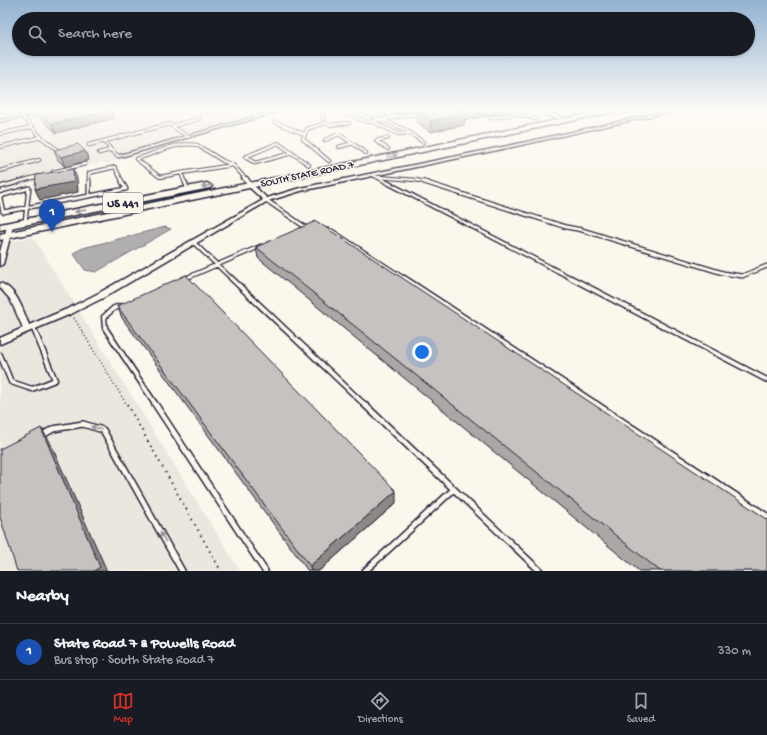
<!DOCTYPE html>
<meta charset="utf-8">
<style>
:root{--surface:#171b24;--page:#242831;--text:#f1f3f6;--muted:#9ea1a6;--line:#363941;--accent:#d93025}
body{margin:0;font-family:"Gochi Hand",sans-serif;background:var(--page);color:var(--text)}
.you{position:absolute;left:422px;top:352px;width:14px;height:14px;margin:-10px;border:3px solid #fff;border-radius:50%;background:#1a73e8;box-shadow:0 0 0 6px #1a73e833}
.badge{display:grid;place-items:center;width:26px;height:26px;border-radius:50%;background:var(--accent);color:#fff;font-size:13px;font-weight:700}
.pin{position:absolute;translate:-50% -33px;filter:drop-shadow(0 1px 2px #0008)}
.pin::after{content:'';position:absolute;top:21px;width:14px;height:12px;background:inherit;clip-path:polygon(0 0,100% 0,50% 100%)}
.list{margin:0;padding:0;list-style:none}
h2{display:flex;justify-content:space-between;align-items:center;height:52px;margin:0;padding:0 16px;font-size:17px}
h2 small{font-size:13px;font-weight:400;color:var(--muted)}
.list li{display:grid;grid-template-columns:26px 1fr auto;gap:12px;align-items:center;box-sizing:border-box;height:56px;padding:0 16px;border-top:1px solid var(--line)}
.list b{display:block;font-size:15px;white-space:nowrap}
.list p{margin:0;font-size:13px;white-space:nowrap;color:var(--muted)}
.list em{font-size:13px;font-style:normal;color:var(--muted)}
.icon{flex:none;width:22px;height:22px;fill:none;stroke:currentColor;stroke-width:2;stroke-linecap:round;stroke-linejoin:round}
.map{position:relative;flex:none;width:767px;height:571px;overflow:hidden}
.search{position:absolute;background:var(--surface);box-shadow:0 1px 3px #0004;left:12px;right:12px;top:12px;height:44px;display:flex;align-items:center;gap:10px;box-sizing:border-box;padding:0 14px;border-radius:22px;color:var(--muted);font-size:15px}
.sheet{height:108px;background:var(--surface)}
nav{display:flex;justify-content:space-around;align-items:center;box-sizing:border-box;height:56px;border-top:1px solid var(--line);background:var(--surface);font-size:11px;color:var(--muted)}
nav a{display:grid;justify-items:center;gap:2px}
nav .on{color:var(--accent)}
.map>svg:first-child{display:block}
.built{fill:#ebe7df}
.water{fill:#b1aeb0;stroke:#787681}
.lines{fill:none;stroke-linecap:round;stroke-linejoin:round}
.service-far3-casing{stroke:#22223b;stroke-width:4.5}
.service-far2-casing{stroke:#22223b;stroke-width:5.5}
.service-far1-casing{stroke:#22223b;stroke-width:7}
.service-casing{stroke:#22223b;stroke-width:8}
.minor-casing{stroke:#22223b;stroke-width:3}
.primary-casing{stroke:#22223b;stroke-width:3}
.path-far1{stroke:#22223b;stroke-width:1.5;stroke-dasharray:1 2.5;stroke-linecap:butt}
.path{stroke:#22223b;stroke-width:2;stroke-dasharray:1.5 4.5;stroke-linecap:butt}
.service-far3{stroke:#fbf7ec;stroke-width:2.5}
.service-far2{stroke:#fbf7ec;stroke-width:3}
.service-far1{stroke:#fbf7ec;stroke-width:4}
.service{stroke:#fbf7ec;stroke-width:5}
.minor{fill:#fbf7ec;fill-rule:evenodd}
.primary{fill:#fbf7ec;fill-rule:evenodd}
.wall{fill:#aaa7a5;stroke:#22223b}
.shaded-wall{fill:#8b8886;stroke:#22223b}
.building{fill:#c6c2c0;stroke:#22223b}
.oneway{fill:#99979c}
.labels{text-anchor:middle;stroke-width:3;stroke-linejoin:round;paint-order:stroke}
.far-street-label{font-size:11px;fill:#22223b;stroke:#fbf7ec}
.shield{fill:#fbf7ec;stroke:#636270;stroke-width:1}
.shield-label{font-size:12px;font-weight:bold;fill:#22223b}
</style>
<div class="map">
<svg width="767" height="571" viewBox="0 0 767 571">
<rect width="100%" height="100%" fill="#fbf7ec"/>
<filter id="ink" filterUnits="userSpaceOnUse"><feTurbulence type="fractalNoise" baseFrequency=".025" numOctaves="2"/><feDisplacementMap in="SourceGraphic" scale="8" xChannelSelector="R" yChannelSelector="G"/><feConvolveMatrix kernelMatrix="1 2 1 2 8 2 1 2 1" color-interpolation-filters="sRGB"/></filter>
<g filter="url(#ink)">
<!-- built -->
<path class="built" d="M61,110H290L105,164L103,162L0,191V123Z
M33,237L240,571H0V244Z"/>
<!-- water -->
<path class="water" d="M165,227L171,229L96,272L85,270L73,253L83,248Z"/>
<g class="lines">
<!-- service-far3 casing -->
<g class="service-far3-casing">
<path id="service-far3" d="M245,110L258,116
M339,110L367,122L420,113
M358,110L404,129L423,142
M378,110L395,117
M765,110H767
M322,113L325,123L307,129L303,139L329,161
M346,113L355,110
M0,114L19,110
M22,116L41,137L60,152
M490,118L518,114L536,119
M275,122L304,134
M373,122L398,134L411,133
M325,123L330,125L349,123
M172,126L188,137
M0,134L32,127
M388,138L376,141L388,149
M325,140L339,134L366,153
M89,145L169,124L172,126L198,119L202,112L212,110
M0,147L41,137
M339,147L353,143
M111,150L118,156
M99,153L111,150L104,141
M292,153L255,163L245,157L278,143L309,165
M0,171L39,160
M53,172L85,164
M181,173L233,165L245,178
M373,175L388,183
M378,177L416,180L429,183
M14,183L39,176
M89,183V173L115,167L123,183
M185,183L181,173L160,177L136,159C155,154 177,141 197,145L223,161L233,165"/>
</g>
<!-- service-far2 casing -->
<g class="service-far2-casing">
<path id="service-far2" d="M89,182V196
M185,182L188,190
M386,182L573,279
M424,182L566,227L582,230L723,273L742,276L767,266
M0,187L18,182
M0,196L29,188L25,222
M89,196L126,189L122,182
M0,198L3,212L89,196
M266,200L305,227L303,228
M327,230L332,231L405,279
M193,242L232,279
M184,279L261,246"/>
</g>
<!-- service-far1 casing -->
<g class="service-far1-casing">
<path id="service-far1" d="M231,278L365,405
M404,278L598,405
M571,278L767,380
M184,279L187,278
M121,306L114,308L104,317L105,328L156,405
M0,355L11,382L32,389L55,380L33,327"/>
</g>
<!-- service casing -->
<g class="service-casing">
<path id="service" d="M155,404L265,571
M364,404L540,571
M596,404L767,516
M41,436L53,429L83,424L103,430L182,571
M365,571L453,490"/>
</g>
<!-- minor casing -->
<g class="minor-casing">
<path id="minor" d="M46,110H52L0,122V120Z
M279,110H284L120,157L116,156Z
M540,110C544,110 561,117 566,120L564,121L551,117Z
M566,110H575L579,111L577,112Z
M672,110H678L512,147L301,191L268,201L103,298L73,313L0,344V338L23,328L10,299L0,288V283C17,289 23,310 29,325L67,309L97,294L263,200L248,186L242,178L243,177H247L252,184L267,198L300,188L512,145Z
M10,224L13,226L3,264L0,266V252L7,226Z"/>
</g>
<!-- primary casing -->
<g class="primary-casing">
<path id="primary" d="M606,110H617L614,112L0,240V234Z
M207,183L212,186L210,188L0,230V224Z"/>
</g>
<!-- path-far1 -->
<path class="path-far1" d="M74,318L127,405"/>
<!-- path -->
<path class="path" d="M127,404L221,571"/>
<!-- service-far3 -->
<use href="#service-far3" class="service-far3"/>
<!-- service-far2 -->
<use href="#service-far2" class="service-far2"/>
<!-- service-far1 -->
<use href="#service-far1" class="service-far1"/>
<!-- service -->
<use href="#service" class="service"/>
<!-- minor -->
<use href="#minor" class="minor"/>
<!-- primary -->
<use href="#primary" class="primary"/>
</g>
<!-- wall -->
<path class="wall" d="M21,110H83L85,111L114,118L56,133L40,117H28L26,113H25Z
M388,110H412L399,114Z
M416,111H512L464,120V125L430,132L416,121Z
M54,150L85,151L89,160L65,167L58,160Z
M256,247L767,571H639L258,258Z
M117,306L396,503L319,571H308L122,318Z"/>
<!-- shaded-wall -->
<path class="shaded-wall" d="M23,110H25L26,113H25Z
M112,110L114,118L56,133L52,124Z
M399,110H412L399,114Z
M464,110H512V111L464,120V125L430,132L431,121L458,111Z
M85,151L89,160L65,167L61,157Z
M73,169L77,178L78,192L40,200L35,189Z
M41,428L49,440L107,571H94Z
M396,491V503L319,571H311L310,566Z"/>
<!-- building -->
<path class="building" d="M37,110H83L85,111L87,110H111L52,124Z
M423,110H464L458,111L465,114L431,121L416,111Z
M78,144L85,151L61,157L54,150Z
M73,169L74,182L35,189L36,175Z
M316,221L767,519V571H660L256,247Z
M186,275L396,491L310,566L117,306Z
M41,428L100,567L94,571H17L0,517V449Z"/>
<!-- one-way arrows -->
<defs><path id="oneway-solid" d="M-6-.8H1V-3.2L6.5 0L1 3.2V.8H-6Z"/></defs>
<g class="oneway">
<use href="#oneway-solid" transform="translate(392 156) rotate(-12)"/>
<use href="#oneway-solid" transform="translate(207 186) rotate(169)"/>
<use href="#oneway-solid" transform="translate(80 211) rotate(169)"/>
<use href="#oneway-solid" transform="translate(96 428) rotate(-162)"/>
<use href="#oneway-solid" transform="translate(163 537) rotate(-119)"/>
</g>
</g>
<!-- sky -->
<linearGradient id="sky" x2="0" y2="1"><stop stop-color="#92b2d2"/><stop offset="0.58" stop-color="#fdfbf6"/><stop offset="1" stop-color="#fdfbf6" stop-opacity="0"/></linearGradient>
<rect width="767" height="190" fill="url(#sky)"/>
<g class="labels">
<!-- far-street labels -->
<g class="far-street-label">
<text transform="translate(307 173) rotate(-12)" y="4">SOUTH STATE ROAD 7</text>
</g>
<!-- shield labels -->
<rect class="shield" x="103" y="193" width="40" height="20" rx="3"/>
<g class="shield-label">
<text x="123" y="207">US 441</text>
</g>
</g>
</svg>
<div class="you"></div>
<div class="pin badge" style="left:52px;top:232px;background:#1a4fb4">1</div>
<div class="search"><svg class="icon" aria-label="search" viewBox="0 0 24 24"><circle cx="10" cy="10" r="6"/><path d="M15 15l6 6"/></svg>Search here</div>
</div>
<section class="sheet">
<h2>Nearby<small></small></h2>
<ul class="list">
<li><span class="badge" style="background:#1a4fb4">1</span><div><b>State Road 7 &amp; Powells Road</b><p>Bus stop · South State Road 7</p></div><em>330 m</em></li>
</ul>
</section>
<nav>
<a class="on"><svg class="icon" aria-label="map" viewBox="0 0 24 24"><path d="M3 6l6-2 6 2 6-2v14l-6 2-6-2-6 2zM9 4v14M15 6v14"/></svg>Map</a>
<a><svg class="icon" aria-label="directions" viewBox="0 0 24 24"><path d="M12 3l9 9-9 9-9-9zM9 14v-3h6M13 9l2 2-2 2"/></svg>Directions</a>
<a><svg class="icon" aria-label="saved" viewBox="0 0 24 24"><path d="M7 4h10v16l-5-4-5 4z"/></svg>Saved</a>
</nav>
